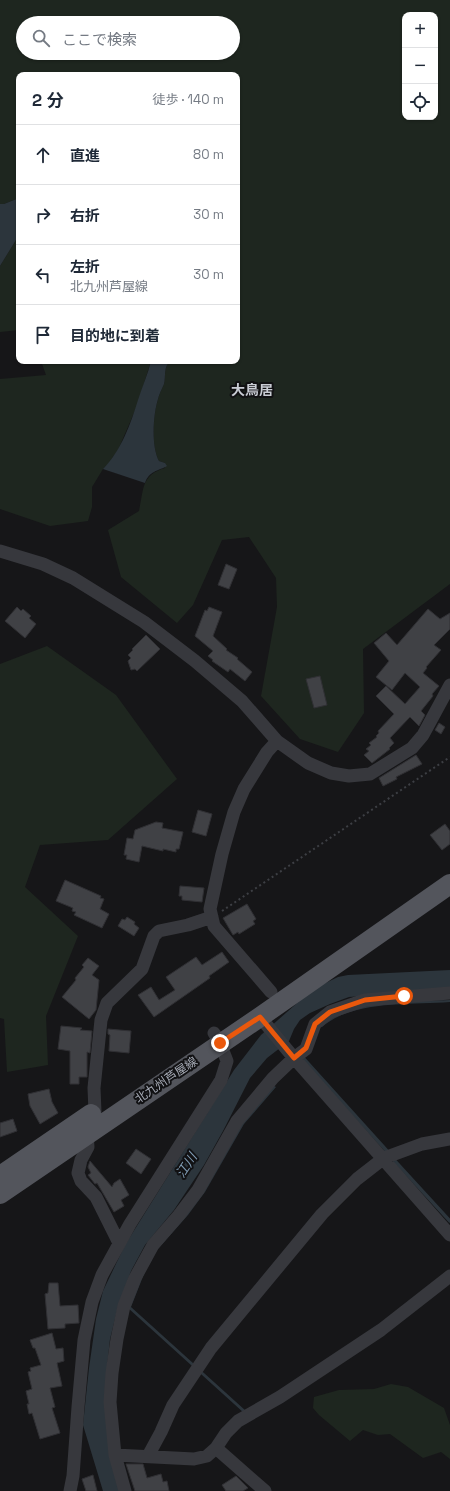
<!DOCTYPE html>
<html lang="ja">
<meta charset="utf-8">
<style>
:root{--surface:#fff;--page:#f6f6f7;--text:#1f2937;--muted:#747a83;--line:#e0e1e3}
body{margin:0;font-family:"Space Grotesk","Noto Sans JP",sans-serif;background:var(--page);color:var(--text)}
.controls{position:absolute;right:12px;top:12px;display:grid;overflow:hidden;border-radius:8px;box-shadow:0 1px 3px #0004}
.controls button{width:36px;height:36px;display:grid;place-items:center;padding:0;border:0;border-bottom:1px solid var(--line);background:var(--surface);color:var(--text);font:20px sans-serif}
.stop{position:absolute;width:12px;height:12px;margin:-9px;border:3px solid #ea580c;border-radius:50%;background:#fff}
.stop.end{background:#ea580c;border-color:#fff;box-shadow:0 1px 4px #0008}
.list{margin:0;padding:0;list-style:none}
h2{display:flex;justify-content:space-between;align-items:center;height:52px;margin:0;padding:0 16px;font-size:17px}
h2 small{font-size:13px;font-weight:400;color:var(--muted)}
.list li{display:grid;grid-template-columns:26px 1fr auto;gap:12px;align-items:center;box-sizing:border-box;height:60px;padding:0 16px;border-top:1px solid var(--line)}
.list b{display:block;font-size:15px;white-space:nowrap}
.list p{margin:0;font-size:13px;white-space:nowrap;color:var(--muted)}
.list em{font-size:13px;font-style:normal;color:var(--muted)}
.icon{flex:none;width:22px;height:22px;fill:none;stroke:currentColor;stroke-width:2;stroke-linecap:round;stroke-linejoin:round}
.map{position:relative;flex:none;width:450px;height:1491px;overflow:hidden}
.search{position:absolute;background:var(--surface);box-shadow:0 1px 3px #0004;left:16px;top:16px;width:224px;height:44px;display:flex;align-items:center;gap:10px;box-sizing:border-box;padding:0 14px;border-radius:22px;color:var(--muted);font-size:15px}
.panel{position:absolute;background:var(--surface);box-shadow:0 1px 3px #0004;left:16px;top:72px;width:224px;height:292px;border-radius:8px}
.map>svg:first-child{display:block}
.green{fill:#1e261f;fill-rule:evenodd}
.water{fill:#2c353c}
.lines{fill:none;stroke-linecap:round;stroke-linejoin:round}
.stream{stroke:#2c353c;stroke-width:3.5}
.building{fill:#404145;stroke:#303034}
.path{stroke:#3d3f44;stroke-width:2;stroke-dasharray:2 3;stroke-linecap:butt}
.street{stroke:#37383d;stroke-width:13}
.primary{stroke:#53555c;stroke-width:20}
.route{stroke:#ea580c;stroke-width:5}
.labels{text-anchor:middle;stroke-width:4;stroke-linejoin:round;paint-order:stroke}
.street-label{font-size:12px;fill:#a8adb8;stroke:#111113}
.water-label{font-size:13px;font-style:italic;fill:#7f9bb3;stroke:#111113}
.quarter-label{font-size:14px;font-weight:bold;fill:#c9ccd4;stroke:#111113}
</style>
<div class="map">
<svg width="450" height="1491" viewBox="0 0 450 1491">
<rect width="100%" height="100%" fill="#161618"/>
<!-- green -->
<path class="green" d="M0,0H450V584L363,649L364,713L338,752L300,739L261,696L277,607L276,578L249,537L222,540L193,605L177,623L121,577L108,530L139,511C144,489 141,475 165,468V463L159,461C151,446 153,415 158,399C159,394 162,389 164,384C166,376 163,366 171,361H237V75H19V198L4,204H0ZM405,15H435V117H405ZM23,23H233V53H23Z
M19,235V330L0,332V266Z
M41,361H151L137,406L118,450L109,463L103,469L92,487V507L88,521L50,526L0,509V379L46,375Z
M47,646L116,695L177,779L108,840L40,845L25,887L78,936L46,1016L48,1065L7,1072L4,1019L0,1018V664Z
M391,1384L408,1387L444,1408L450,1425V1459L441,1452L423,1458L390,1434L378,1435L363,1430L350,1441L319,1415L313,1408L314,1397L339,1390L374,1389Z"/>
<!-- water -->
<path class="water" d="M19,198V235L0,266V204H4Z
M151,361H171C163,366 166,376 164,384C162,389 159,394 158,399C153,415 151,446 159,461L165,463L167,466C158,471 149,471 145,483L103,469C121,451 131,423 138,400C142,387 148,374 151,361Z
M450,970V989L349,997L330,1004L310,1013L300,1020L294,1029L289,1041L267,1058L250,1078L223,1131L204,1165L174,1210L145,1245L131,1271L118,1307L110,1339L107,1367L122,1491H103L83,1425L89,1368L96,1319L103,1291L125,1245L234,1070L261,1035L313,989L338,977L348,975Z
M450,1000V1002C411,1005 353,1000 322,1027L321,1026C348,999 414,1001 450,1000Z
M274,1086L276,1087L244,1124L205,1192L188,1215L157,1250L144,1274L131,1307L246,1411L244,1413L128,1308L144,1270L154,1250L182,1218L202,1192L245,1119Z"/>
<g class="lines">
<!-- stream -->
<path class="stream" d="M303,1058L387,1151
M393,1159L450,1221"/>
</g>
<!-- building -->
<path class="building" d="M226,564L237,569L229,589L218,585Z
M17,607L21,611L23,609L31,616L29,618L36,624L25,638L5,621Z
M209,607L222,612L213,636L227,649L226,650L238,658L237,659L252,672L245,681L230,669L228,672L212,661L213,660L208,656L213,651L195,636L205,610L207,611Z
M428,609L440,619L450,613V629L434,645L441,650L426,667L427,668L423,673L439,686L432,694L433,696L421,711L425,715L419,726L410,717L390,738L394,743L389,748L390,749L372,763L364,755L369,751L366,749L371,745L369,743L377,737L376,736L379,733L378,731L394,714L376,696L386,686L405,704L420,687L405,673L392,690L376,677L389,661L374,643L386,633L397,645Z
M146,635L160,649L137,671L135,669L131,670L128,661L131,658L128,655L133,650L132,649Z
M320,676L327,705L314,708L306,679Z
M439,723L445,727L441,734L435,730Z
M416,755L422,764L396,777L397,779L383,786L379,778Z
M198,810L212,814L206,836L192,832Z
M156,822L163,823L162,828L183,832L179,849H176V852L163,849V851L142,846L139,862L126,859L127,855H124L127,838L133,839L135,830Z
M445,824L450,831V844L442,850L430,835Z
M65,880L101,896L100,898L104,899L100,909L109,914L102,928L74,915L76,912L72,911L73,908L56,901Z
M180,886L204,888L202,902L182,900V896H179Z
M247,904L256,919L253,921L255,924L239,934L238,932L233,935L223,918Z
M127,917L135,922L134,924L139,928L134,936L118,926L122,919L125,920Z
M222,952L229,962L209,976L210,978L154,1017L138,995L151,987L159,1000L175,990L166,977L196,957L202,965Z
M88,958L99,966L92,975L99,980L96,1010L89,1019L62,997L76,980L75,978L84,967L82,965Z
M61,1026L82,1028L80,1030L92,1031L90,1053L87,1052V1077H79V1084H70V1051L58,1049Z
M108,1029L131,1031L129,1053L109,1051L110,1035L108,1034Z
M49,1089L52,1102L58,1113L40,1124L30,1106L28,1094Z
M13,1119L17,1131L0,1137V1123Z
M136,1149L151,1159L141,1174L126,1163Z
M90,1161L112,1187L114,1183L120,1179L129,1195L121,1200L124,1206L114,1212L97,1183L95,1184L88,1175L91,1173L88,1167Z
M49,1283H58L60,1306L78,1305L79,1323L65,1324V1328L48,1329L45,1294L48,1293Z
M52,1333L56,1349L63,1348L64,1361L57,1363L62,1386L50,1388L55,1407L52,1408L60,1433L40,1439L32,1413L29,1414L27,1404H29L26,1391L32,1389L28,1372L31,1371L30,1368L41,1365L35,1348H33L30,1340Z
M126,1464H143L147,1478L161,1474L163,1482L167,1481L169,1491H135Z
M93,1475L97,1491H86L82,1479Z
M236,1476L248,1488L243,1491H226L222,1485Z"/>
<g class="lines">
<!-- path -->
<path class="path" d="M222,911L450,757"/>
<!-- street -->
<path class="street" d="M0,551L43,564L73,578L144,622L195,661L242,701L277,741L308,763L331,773L349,776L370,774L412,748L423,735L450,685
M271,992L214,926L210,909L222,854L234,812L244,789L267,752L277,741
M260,1017L294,1058L450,1235
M95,1112L94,1088L101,1020L107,1003L142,969L154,936L159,931L188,925L212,917
M87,1134L88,1147L81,1160L78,1173L81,1181L96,1197L119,1243
M216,1448L265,1491
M115,1455L110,1402L112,1373L117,1339L124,1306L135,1278L153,1245L179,1215L198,1190L237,1121L273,1078L294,1058L306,1049L315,1024L330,1012L365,1000L450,993
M148,1456L161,1432L173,1405L211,1348L322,1214L357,1179L384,1158L422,1144L450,1139
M70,1491L73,1476L78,1407L84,1340L92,1302L102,1275L130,1224L221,1080L227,1061L220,1043L214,1033
M125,1491L115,1455L194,1459L207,1456L216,1448L226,1433L238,1421L280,1397L381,1330L450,1276"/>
<!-- primary -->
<path class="primary" d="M0,1176L91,1114
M0,1194L260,1017L450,884"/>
</g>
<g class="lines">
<!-- route -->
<path class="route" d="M220,1043L260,1017L294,1058L306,1048L315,1024L330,1012L365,1000L404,996"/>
</g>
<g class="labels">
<!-- street labels -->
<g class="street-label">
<text transform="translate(166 1080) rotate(-34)" y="4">北九州芦屋線</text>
</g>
<!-- water labels -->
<g class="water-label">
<text transform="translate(186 1165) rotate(-57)" y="5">江川</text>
</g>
<!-- quarter labels -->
<g class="quarter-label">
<text x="252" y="395">大鳥居</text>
</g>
</g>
</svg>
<div class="controls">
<button>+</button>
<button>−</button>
<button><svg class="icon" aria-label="locate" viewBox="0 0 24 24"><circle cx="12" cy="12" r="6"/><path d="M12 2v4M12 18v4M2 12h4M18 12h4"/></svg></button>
</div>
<div class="stop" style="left:404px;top:996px"></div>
<div class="stop end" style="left:220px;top:1043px"></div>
<div class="search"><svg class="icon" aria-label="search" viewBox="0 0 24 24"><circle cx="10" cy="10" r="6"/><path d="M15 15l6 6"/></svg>ここで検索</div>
<section class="panel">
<h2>2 分<small>徒歩 · 140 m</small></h2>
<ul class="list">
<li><svg class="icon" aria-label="ahead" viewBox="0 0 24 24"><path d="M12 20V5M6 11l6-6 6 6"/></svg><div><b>直進</b></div><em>80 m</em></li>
<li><svg class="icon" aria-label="right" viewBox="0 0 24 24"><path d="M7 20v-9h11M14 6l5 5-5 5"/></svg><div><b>右折</b></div><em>30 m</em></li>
<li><svg class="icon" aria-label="left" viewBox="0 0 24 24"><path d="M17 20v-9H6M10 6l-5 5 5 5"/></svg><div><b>左折</b><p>北九州芦屋線</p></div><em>30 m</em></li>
<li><svg class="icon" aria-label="arrive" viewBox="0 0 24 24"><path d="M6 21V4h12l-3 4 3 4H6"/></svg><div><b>目的地に到着</b></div></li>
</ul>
</section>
</div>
